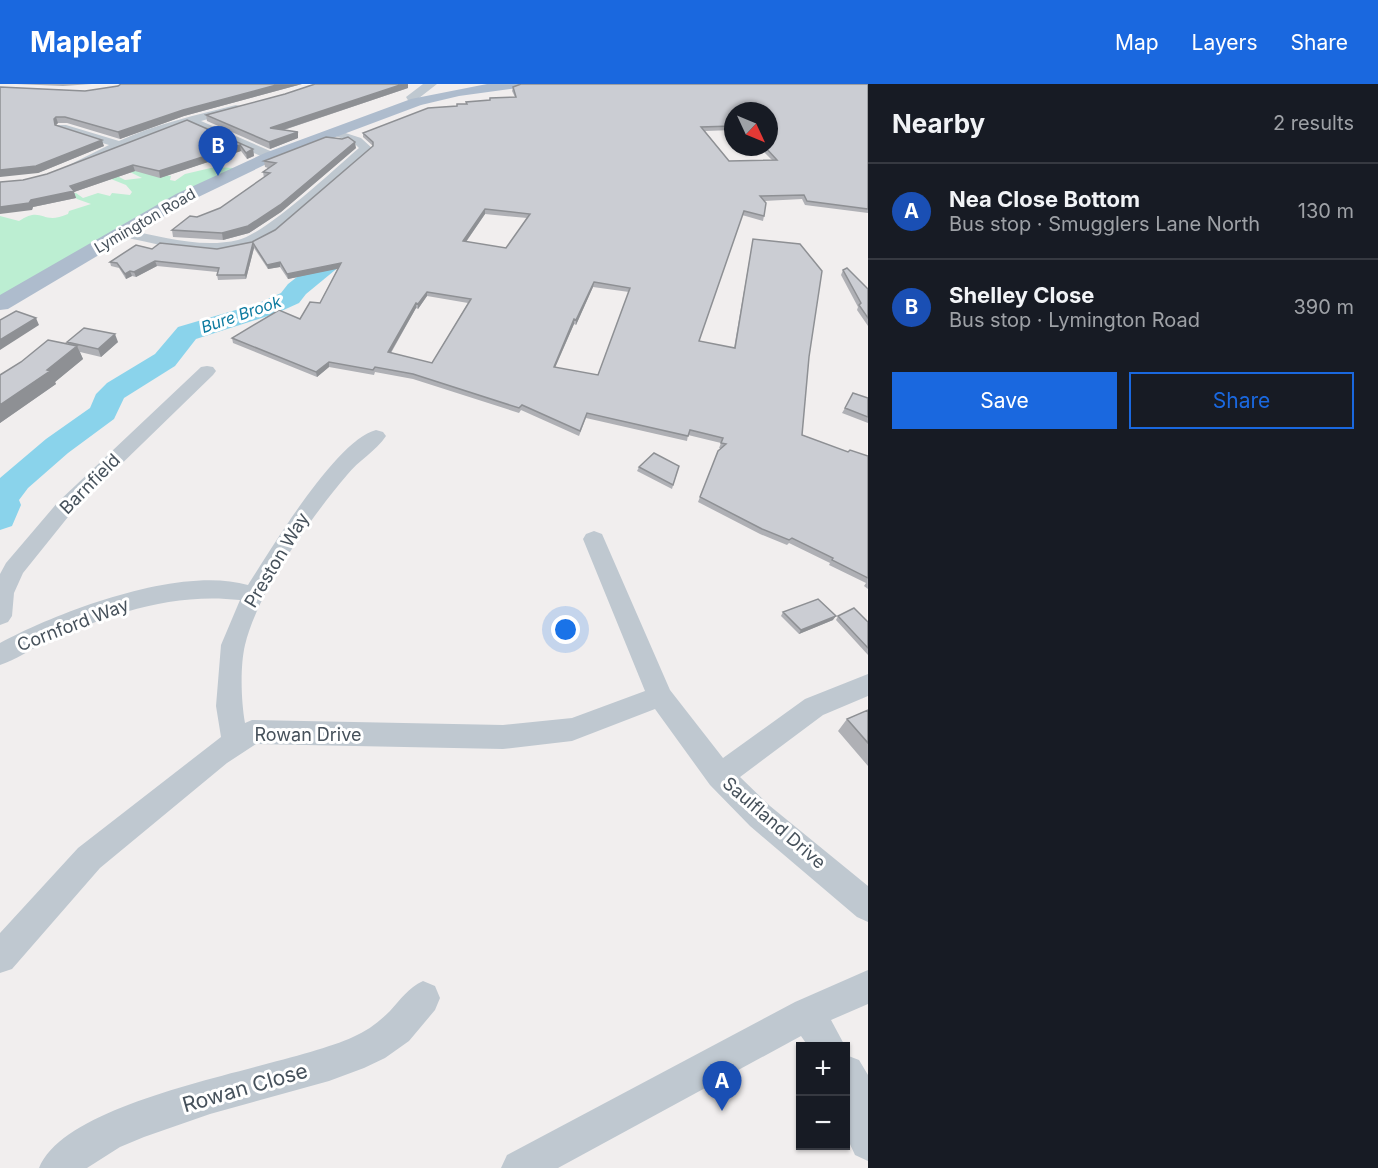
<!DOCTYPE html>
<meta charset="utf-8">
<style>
:root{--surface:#171b24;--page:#242831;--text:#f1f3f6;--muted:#9ea1a6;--line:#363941;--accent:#1a68df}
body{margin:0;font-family:Inter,sans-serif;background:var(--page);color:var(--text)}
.controls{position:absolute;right:18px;bottom:18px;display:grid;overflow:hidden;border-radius:0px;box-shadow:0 2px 4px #0004}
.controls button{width:54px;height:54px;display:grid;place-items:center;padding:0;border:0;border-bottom:2px solid var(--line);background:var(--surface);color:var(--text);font:30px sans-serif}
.compass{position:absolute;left:724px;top:18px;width:54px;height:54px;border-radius:50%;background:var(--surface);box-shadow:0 2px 4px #0004;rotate:134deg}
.you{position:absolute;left:566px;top:546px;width:21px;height:21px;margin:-15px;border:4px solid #fff;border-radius:50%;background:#1a73e8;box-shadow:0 0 0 9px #1a73e833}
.badge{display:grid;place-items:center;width:39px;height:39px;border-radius:50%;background:var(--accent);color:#fff;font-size:20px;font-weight:700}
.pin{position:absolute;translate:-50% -50px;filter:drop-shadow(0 2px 3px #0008)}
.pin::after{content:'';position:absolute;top:32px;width:21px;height:18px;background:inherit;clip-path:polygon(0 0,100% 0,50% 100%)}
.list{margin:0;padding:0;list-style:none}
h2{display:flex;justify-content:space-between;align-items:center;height:78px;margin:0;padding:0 24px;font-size:26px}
h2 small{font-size:20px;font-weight:400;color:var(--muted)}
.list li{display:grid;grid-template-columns:39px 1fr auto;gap:18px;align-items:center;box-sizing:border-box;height:96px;padding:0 24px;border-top:2px solid var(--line)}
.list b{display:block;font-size:22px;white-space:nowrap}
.list p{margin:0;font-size:20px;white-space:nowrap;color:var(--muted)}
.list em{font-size:20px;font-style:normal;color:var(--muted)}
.actions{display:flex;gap:12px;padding:18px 24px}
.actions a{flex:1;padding:14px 0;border:2px solid var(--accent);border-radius:0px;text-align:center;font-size:21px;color:var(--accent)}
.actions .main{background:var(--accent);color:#fff}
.map{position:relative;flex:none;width:868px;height:1084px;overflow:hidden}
header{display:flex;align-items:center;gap:36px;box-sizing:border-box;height:84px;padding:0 30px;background:var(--accent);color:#fff}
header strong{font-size:28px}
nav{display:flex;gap:33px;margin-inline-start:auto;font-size:21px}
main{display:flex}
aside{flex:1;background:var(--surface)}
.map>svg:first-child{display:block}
.green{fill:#bceed2}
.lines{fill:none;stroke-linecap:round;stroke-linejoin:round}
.river{fill:#8ad3eb;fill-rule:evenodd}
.minor{fill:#bfc8d0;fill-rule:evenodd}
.tertiary{fill:#bfc8d0;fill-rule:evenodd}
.primary{fill:#aebccd;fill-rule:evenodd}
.wall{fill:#afb0b5;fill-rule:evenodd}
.shaded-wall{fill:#8e9094}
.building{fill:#cbcdd3;stroke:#8e9094;stroke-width:1.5;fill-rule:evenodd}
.labels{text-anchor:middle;stroke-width:6;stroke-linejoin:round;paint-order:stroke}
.far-street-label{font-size:15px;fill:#46515b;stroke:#fff}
.far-water-label{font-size:16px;font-style:italic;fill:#0d7ba0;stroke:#fff}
.street-label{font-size:18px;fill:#46515b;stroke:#fff}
.near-street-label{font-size:21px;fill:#46515b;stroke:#fff}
</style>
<header>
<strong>Mapleaf</strong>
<nav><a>Map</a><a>Layers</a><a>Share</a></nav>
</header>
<main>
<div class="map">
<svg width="868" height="1084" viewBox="0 0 868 1084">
<rect width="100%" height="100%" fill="#f1eeee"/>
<!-- green -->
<path class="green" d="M215,83L234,84L0,217V132L19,137C43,121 41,142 68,130L69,127L91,120L77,115L71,110L76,109L83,114L98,109L110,112L112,109L130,111L132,108L126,101L111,95L117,92L125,96L142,94L128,87V84L171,92L170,96L175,97L185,90Z"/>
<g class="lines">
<!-- river -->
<path class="river" d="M349,144L357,146L360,151L358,158L340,182L306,210L299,219L277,229L196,255L175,282L124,314L114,335L68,369L28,404L19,416L21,421L12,442L0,446V394L46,355L90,324L96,310L107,299L155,270L178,243L259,219L281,209L288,200L324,172L341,146Z"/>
<!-- minor -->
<path class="minor" d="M236,21L240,22V26L201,37L275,69V75H267L190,40L145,53L73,87L69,88L63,84L109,61L58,45V41H66L119,57C156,40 196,31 236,21Z
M333,45L361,54L372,64L274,149C266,153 258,159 249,162C208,175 163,161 123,153L116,149L123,145C160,152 200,165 238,156C267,149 333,86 359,64L353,58L329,50V46Z
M207,282L213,283L216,287L213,291L72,428L23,489L14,509L12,532L8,538L0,541V490L6,479L58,418L201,283Z
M376,346L383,348L386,352C376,367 358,377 347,391C312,432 257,509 245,561C240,582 241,617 245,639L252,636L503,641L572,634L645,607L583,455L586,450L594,447L602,450L670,606L723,674L805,615L868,590V612L823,631L740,693L770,722L868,802V838L857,833L750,742L710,701L655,625L572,657L503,665L256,660L227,679L100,784L12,885L0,889V849L78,764L221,653L216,622L221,561L240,516C171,508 107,531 45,559C30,565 16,576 0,581V559C59,527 181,481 248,501C271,465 336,356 376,346Z
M868,886V920L831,936L845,962H808L801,952L558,1084H501L507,1071L795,918Z
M423,897L435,902L440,914L435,926L409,957L385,974L364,984L329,997L210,1030L144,1053L120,1063L87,1084H39C69,1011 283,985 353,953C367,947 379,938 390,927C401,915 408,904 423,897Z
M846,971L859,976L868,991V1077L855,1071L849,1058L848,1025L846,1021Z"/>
<!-- tertiary -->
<path class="tertiary" d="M423,0H437L419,14L423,18L421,21H411L406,13Z"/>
<!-- primary -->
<path class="primary" d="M487,0H525L518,4L459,12L421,21L277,75L188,118L8,225L0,226V211L176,110L265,69L411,15Z"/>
</g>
<!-- wall -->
<path class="wall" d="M16,0H92L63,2Z
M121,0H302L184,32L120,55L67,39H58L56,41L104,62L38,89L0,3L85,7L118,2Z
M868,0V129L805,121L802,115L764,117V132L763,137L742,131L699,257L734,264L753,155L809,273L802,351L848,368L868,372V505L864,502L866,499L829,481L830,479L789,459L787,461L760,450L698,418L718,367L721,364H719L721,359L688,351L687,357L586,334L579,352L521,326L519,329L413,295L375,288L374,291L329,283L317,293L233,259L232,254L300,235L320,219L338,184L288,195L280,183L268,185L254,164L246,195L218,196L217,191V188L157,182L136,193L132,192L126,195L119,184L111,182L110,178L152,165H217L252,158L275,146L373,62L363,53V49L457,22V20H466V18L489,17L490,14L515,13L512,7L513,3ZM733,27L769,63H759L772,76L729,77L705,47L733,46ZM485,130L527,134L506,164L466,158ZM593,203L629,208L598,291L555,284L574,240L576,241ZM427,212L468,219L432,279L391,269L416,224L418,225Z
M408,4L284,46L298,48V54L270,65L207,37L206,31L285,10Z
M187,36L253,65L254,72L247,75L241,67L160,94L135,87L74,108L76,114L33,123L32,126L23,96L47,90Z
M356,64L281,128L249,149L223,156L173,153L172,146L197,133L220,124L264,94L263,88L268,84L265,83L264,77Z
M843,186L868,205V242L857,226L858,223L841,191Z
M67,258H118L101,273L80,268L83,275L55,298L56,300L0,339V291L68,260Z
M868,314V339L842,329L845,324Z
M679,382L672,405L637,387L639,383Z
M783,528L833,536L799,550L781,532Z
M838,532L868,538V571L836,536Z
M868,626V682L838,647L847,635Z"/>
<!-- shaded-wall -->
<path class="shaded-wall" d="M280,0H302L184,32L120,55L118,48L183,26Z
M403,0H408V4L271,50L270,44Z
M56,33L58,39L56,41L57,47L54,35Z
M298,48V54L270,65L269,58Z
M102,56L104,62L38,89L0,93V86Z
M355,58L356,64L281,128L249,149L223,156L222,149Z
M240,61L241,67L160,94L159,87Z
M253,65L254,72L247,75L246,69Z
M133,81L135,87L74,108L76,114L33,123L32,126L0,130V123L31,116Z
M485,125V130L463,162V157Z
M253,159L254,164L246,195L245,191Z
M155,177L157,182L136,193L134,188Z
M280,178V183L268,185L267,181Z
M341,179L342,184L288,195L287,190Z
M130,187L132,192L126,195L125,190Z
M594,198L593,203L576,241V236Z
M427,208V212L418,225V220Z
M416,219V224L388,273V268Z
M36,234L39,241L0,266V256Z
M574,235V240L553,288L554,283Z
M115,250L118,258L101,273L98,265Z
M77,262L83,275L55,298L56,300L0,339V321L47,286Z
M329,278V283L317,293L316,288Z
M836,532L833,536L799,550L801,546Z"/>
<!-- building -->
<path class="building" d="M121,0H280L183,26L118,48L65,33H56L54,35L55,41L102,56L36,82L0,86V3L85,7L118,2Z
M315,0H403L270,44L298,48L269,58L206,31L285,10Z
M521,0H868V125L807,117L804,111L760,112L766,119L764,132L744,127L699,257L735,264L753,155L800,160L822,187L809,273L802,351L848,368L850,366L868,372V494L832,476L833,474L792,454L789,456L762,445L700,413L718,367L726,360L721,359L723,354L690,346L688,352L587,329L580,347L522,321L519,324L413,290L375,283L373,286L329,278L316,288L232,254L279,226L300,235L310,218L320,219L341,179L287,190L280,178L267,181L253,159L245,191H217L219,184L155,177L134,188L130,187L125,190L117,179L110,178L136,161L152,165L160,159L217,165L252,158L275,146L373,62V58L363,49L428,24L457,22V20H467L466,18L490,16V14L516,13L513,3ZM733,27H769V63H765L777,76L729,77L701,43L733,42ZM485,125L530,130L506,164L463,157ZM594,198L630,204L598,291L554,283L574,235L576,236ZM427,208L471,215L432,279L388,268L416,219L418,220Z
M187,36L253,65L246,69L240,61L159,87L133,81L70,102L74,107L31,116L29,119L0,123V98L23,96L47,90Z
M326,53L342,55L348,53L355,58L280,121L248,142L222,149L172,146L190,132L197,133L220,124L270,89L263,88L276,79L264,77Z
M847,184L868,205V234L859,221L861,219L843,186Z
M16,227L36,234L0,256V236Z
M84,244L115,250L98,265L67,258Z
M48,256L77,262L47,286L50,287L0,321V291L21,278Z
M853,309L868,314V333L845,324Z
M654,369L679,382L673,401L639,383Z
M818,515L836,532L801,546L783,528Z
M854,524L868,538V564L838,532Z
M868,626V659L847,635Z"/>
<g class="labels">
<!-- far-street labels -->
<g class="far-street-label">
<text transform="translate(145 137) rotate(-30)" y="5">Lymington Road</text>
</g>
<!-- far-water labels -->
<g class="far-water-label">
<text transform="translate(241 230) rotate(-19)" y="6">Bure Brook</text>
</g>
<!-- street labels -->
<g class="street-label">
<text transform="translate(90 400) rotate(-45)" y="6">Barnfield</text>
<text transform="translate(277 476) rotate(-59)" y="6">Preston Way</text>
<text transform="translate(73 541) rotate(-21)" y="6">Cornford Way</text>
<text x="308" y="657">Rowan Drive</text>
<text transform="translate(774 739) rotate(41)" y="6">Saulfland Drive</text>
</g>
<!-- near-street labels -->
<g class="near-street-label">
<text transform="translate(245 1004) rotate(-16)" y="7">Rowan Close</text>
</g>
</g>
</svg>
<div class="controls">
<button>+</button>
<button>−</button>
</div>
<svg class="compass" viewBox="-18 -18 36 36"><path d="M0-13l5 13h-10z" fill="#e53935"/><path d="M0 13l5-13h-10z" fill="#9ea1a6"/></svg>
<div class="you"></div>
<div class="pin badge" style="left:722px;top:1027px;background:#1a4fb4">A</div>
<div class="pin badge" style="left:218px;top:92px;background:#1a4fb4">B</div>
</div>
<aside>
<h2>Nearby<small>2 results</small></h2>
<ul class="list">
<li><span class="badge" style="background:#1a4fb4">A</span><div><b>Nea Close Bottom</b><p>Bus stop · Smugglers Lane North</p></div><em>130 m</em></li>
<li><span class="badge" style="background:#1a4fb4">B</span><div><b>Shelley Close</b><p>Bus stop · Lymington Road</p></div><em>390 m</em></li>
</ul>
<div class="actions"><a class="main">Save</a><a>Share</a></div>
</aside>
</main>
